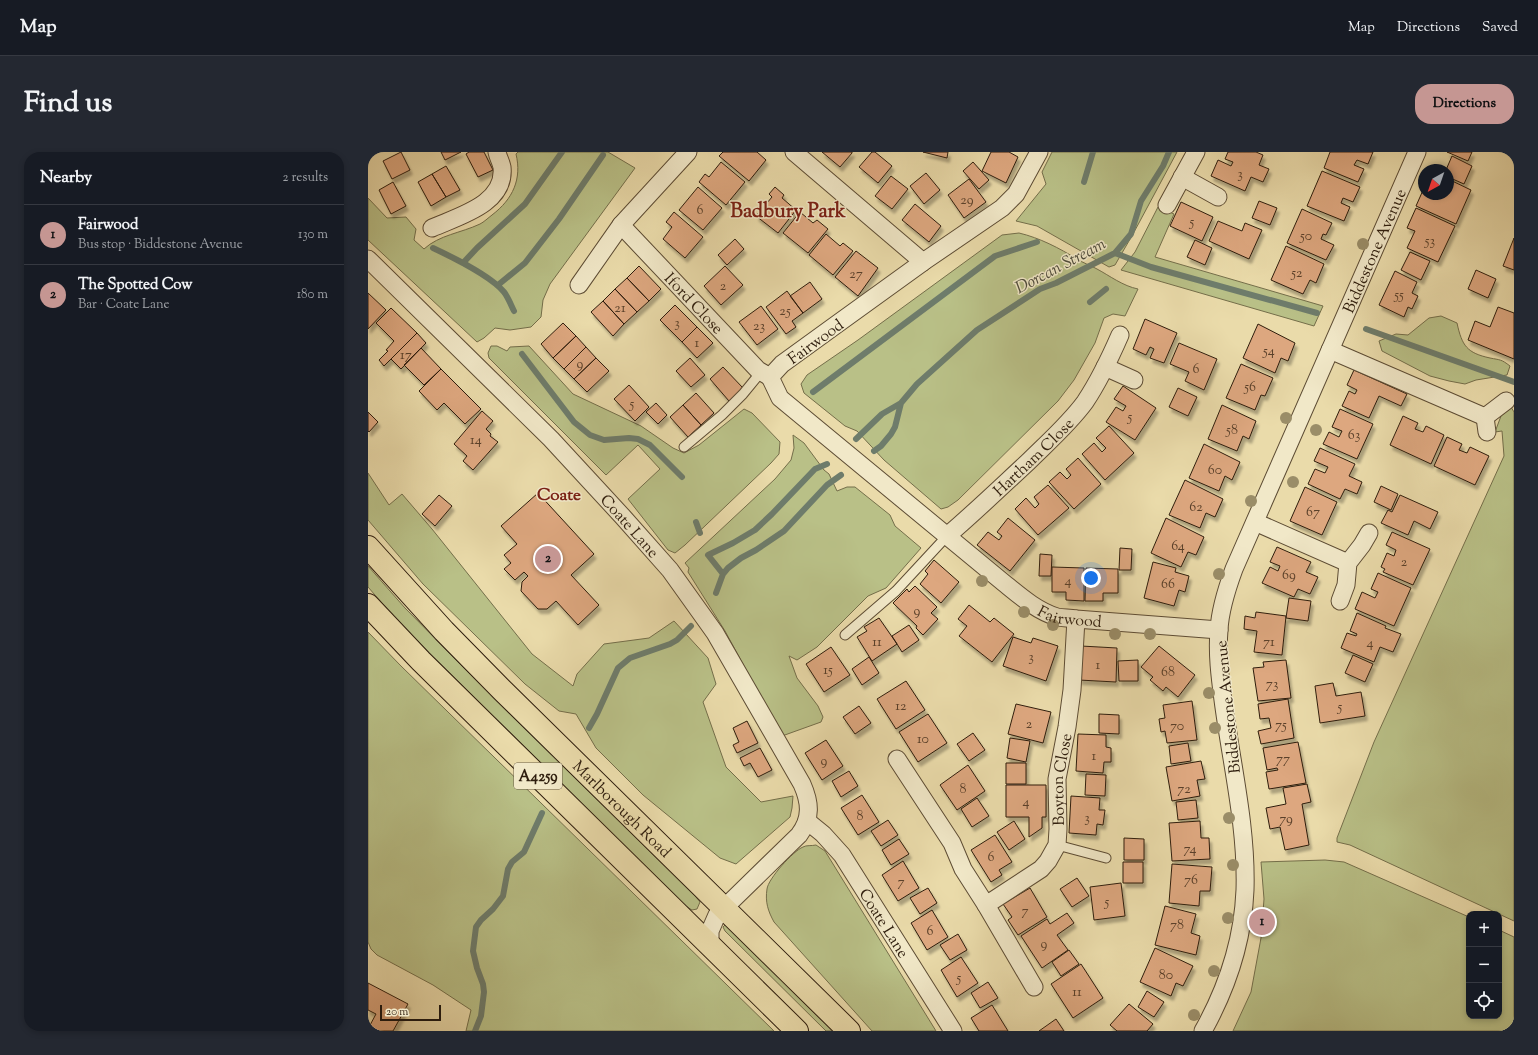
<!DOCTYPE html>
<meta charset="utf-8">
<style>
:root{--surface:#171b24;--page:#242831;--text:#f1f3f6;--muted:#9ea1a6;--line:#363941;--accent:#c59692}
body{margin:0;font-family:"Sorts Mill Goudy",serif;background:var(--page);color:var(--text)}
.controls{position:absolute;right:12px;bottom:12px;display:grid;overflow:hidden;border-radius:8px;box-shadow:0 2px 6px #0003}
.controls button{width:36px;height:36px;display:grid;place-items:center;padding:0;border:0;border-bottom:1px solid var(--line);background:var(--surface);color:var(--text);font:20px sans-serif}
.compass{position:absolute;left:1050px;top:12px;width:36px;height:36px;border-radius:50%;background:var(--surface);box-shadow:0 2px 6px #0003;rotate:220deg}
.scale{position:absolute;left:12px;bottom:10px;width:61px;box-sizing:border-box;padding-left:4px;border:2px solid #2e1d0d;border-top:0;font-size:11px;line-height:14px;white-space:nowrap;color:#2e1d0d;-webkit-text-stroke:3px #f1e8c8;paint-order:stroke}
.you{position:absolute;left:723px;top:426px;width:14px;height:14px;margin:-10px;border:3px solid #fff;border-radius:50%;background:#1a73e8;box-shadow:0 0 0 6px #1a73e833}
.badge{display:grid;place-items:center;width:26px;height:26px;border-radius:50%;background:var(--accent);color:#111;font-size:13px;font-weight:700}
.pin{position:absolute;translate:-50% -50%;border:2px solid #fff;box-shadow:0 1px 4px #0006}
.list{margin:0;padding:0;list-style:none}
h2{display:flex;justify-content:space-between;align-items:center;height:52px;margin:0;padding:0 16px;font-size:17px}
h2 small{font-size:13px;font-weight:400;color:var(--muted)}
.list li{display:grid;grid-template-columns:26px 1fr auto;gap:12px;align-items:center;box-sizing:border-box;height:60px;padding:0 16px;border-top:1px solid var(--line)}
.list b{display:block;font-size:15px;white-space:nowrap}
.list p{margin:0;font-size:13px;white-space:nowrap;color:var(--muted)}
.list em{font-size:13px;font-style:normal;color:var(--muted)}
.icon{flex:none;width:22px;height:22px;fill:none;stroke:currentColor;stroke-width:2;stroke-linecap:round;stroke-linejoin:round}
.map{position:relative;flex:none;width:1146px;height:879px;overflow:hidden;border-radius:16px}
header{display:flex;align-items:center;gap:24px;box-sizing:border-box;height:56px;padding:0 20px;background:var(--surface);border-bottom:1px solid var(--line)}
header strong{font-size:19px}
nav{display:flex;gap:22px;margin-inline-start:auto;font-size:14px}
.intro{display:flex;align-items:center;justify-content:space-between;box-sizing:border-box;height:96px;padding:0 24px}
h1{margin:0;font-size:28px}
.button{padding:10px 18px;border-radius:16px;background:var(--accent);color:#111;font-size:14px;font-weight:700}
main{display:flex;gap:24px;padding:0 24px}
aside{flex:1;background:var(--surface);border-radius:16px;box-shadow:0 2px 6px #0003}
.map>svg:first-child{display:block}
.green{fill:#b9c087;stroke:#746e4a}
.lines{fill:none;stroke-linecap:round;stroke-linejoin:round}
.stream{stroke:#6e7c6b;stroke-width:6}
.building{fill:#dda77f;stroke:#2e1d0d;filter:url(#shadow)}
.lane-casing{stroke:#5d4c34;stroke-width:11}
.street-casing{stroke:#5d4c34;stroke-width:19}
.primary-casing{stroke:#2e1d0d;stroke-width:24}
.lane{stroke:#f1e8c8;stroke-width:9}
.street{stroke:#f1e8c8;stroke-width:17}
.primary{stroke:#eadbaa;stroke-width:22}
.tree{fill:#9a8d68}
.labels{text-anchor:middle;stroke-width:3;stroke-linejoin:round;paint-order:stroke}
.number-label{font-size:14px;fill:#5a402a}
.shield{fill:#f1e8c8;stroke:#685a45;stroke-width:1}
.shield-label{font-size:15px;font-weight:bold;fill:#2e1d0d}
.street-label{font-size:16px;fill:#2e1d0d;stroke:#f1e8c8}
.water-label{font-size:17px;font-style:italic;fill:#4e4c3c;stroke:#f1e8c8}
.neighbourhood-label{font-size:17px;font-weight:bold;fill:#7a1f14;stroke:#f1e8c8}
.district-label{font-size:20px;font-weight:bold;fill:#7a1f14;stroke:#f1e8c8}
</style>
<header>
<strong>Map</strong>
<nav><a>Map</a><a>Directions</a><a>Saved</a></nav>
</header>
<div class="intro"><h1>Find us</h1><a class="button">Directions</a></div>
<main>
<aside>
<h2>Nearby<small>2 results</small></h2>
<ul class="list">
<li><span class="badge">1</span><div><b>Fairwood</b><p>Bus stop · Biddestone Avenue</p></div><em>130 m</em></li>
<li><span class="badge">2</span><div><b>The Spotted Cow</b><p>Bar · Coate Lane</p></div><em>180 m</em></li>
</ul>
</aside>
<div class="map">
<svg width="1146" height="879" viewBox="0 0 1146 879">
<defs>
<filter id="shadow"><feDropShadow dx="2.5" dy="4.5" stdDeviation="1" flood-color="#0004"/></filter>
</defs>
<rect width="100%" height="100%" fill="#eadbaa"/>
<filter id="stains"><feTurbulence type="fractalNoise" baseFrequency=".005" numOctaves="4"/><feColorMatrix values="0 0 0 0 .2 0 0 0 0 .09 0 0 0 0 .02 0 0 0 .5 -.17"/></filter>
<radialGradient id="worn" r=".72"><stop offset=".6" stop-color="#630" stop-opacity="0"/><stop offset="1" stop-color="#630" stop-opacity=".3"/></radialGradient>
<!-- green -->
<path class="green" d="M150,0H240L267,16L182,132L175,148L173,165L163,175L142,178L127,176L116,186L109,190L0,88V46L19,66L38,65L48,77L46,88L56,97C71,83 93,81 112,72C116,70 120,66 124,63C145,47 154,27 148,2Z
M684,0H809L765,82L747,113L741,115L669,74L648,69L678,32L674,20Z
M790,55L806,62L787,105L955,154L946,174L753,118L767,100Z
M651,81C672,86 691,96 709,107C715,111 722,113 729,117C742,124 755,134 770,137L757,164L745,162L736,166L727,191L706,228L690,249L590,348L580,355L573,357L516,308L489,279L477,274L436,241L433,232L439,223L490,188L634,83Z
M1073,164L1089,171C1094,194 1099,201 1122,206C1132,208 1133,207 1142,214L1139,223L1108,228L1097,232L1081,229L1062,224L1014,199L1011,189L1028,182L1040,183L1061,166Z
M123,194H129L139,199L142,195L161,194L205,242L273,274L305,296L316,301L331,293L376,257L384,261L412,290L411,302L403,311L317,393L307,401L300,398L260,347L292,317L270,293L238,323L121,206L120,201Z
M1143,255L1146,260V769L982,693L969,690V686L1006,590L1136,304L1134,279L1127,280L1133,264Z
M425,283L436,291L456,318L461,322L469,339L479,335H487L522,363L527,374L553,396L518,436L500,444L449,495L429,508L421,504L429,526L450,554L455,565L453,570L414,584L357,479L320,420L321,416L317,411L407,327L423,308L426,296Z
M0,321L21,353L34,342L64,377L164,502L205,534L209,522L236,492L281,486L306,469L340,506L348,532L335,550L358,615L393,650L425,644L424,656L422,665L368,712L352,706L275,643L228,596L208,562L191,559L157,532L55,432L0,368Z
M0,414L37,456L100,520L328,745L332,750L329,757L324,758L316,753L33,473L0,435Z
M0,480L33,514L406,879H98L103,858L65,833L9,803L3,797L0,790Z
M448,693L457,699L568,879H504L406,770C400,759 397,750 399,737C400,727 425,699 435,695C438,693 444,694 448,693Z
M957,708L976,710L1101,765V864H1131V778L1146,785V879H865L883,840L893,786L896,747L893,710Z
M357,773L465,879H458L357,779L355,775Z"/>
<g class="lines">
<!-- stream -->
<path class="stream" d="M716,30L725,0
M65,96C84,105 122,123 136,140C140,145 143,153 146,159
M747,101L783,115L949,161
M95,111L109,96L157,52L194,0
M130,133L157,111L191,67L235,3
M722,150L738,137
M998,177L1146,230
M154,202L206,270L222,283L236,288L261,286L270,287L282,293L314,325
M445,240L627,104L669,90
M488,287L514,262L533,251
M506,299L513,294L523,282L527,275L533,251L549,232L609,178L672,137L688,131L747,101L763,82L773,49L795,14L801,0
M328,370L332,381
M355,422L340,403L365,391L387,378L404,362L447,317L459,312
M348,441L355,422L360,416L373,406L388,398L416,379L459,333L473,323
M221,576L229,562L250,516L262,506L302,492L309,488L323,474
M107,879L113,864L116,840L115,832L109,816L105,799L108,775L113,768L125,757L135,744L140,717L144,710L156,700L174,661"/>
</g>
<!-- building -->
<path class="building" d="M33,0L42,18L24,27L15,9Z
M73,0H93L77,8Z
M101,0H116L125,18L110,25L98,2Z
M355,0H389L398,8L381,29L351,4Z
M454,0H484V1L472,15Z
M504,0H507L524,14L510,31L491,15Z
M555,0H580L579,6Z
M623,0H641L650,5L638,31L614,19Z
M860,0H888L895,3L891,13L901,17L895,30L883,25L877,39L843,24L850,8L863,14L865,10L857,7Z
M962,0H1005L1000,12L989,8L986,13L996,17L990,30L956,16Z
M1079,0H1104L1100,9Z
M1084,4L1104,14L1096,32L1080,25V18H1078Z
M353,10L377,30L358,53L331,30L337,22L341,25Z
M605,10L621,28L611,37L595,19Z
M78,14L92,38L78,45L64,22Z
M954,19L992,35L985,50L975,46L973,51L982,55L976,69L939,54Z
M558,21L572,38L556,52L542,34Z
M64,22L78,45L63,54L50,30Z
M523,24L540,37L524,57L507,44Z
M601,27L618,50L596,66L580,43Z
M1080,27L1103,38L1088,72L1048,54L1056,36V42H1080Z
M25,30L38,54L23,62L11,38Z
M330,35L354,56L335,78L311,58Z
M407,35L416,43L414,46L428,58L410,81L388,64L404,45L401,42Z
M891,49L909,56L902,73L884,66Z
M813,50L845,65L834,89L802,74Z
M547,52L573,74L561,90L534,68Z
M1048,56L1087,74L1070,110L1039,96L1047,79L1039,76Z
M934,57L964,71L958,83L955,82L953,87L966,93L958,108L919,91Z
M306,60L335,85L317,106L295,87L304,75L298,70Z
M432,60L445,71L449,68L460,77L440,101L415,81Z
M850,69L874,79L877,71L894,78L881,107L841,89Z
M458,82L472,94L475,91L485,99L465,123L441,103Z
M1146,86V118L1135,114Z
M367,87L376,97L359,113L350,103Z
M827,88L844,96L837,113L819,105Z
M918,94L956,112L948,131L942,128L935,142L903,128Z
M488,99L510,116L490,144L467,125Z
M1042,100L1062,109L1053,128L1033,118Z
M271,114L293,137L281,149L259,126Z
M357,114L375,133L353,153L336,134Z
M1108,118L1128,127L1120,146L1100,137Z
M1027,119L1049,130L1044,141L1050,144L1044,157L1040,155L1036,165L1011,153Z
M259,126L281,149L269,160L247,137Z
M442,130L454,147L435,161L422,144Z
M247,137L269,160L256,172L235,149Z
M419,139L435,161L424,169L428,175L418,182L398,155Z
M0,141L18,158L0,177Z
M235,149L256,172L245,184L223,160Z
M307,153L329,175L314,190L292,168Z
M393,154L410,177L389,193L371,170Z
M1130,155L1146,161V207L1100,188L1107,169L1122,175Z
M23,156L49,181L16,214L11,208L20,199L18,198L26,189L8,171Z
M777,167L809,181L796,211L782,206L786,197L782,195L778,203L765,197Z
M195,171L208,184L185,206L173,192Z
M890,172L927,191L920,209L913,206L907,221L875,206Z
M329,175L345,191L329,206L314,190Z
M49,181L58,191L33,217L23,207Z
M208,184L218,195L196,217L185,206Z
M811,191L849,207L836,238L817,229L821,220L802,212Z
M218,195L228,206L206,227L196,217Z
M53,196L73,217L56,233L36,213Z
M228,206L241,219L219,240L206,227Z
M322,206L337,223L323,235L308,219Z
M873,212L905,226L897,244L893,243L887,258L858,246Z
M355,215L375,236L361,249L342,227Z
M73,217L113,257L97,272L76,251L69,258L51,239Z
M986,218L1039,242L1033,254L1011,244L1001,266L974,254L981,239L987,242L989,238L979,233Z
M261,233L281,255L267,269L246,247Z
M755,234L788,256L767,288L738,270L748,255L755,259L758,254L746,247Z
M810,236L829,245L820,264L801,255Z
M328,241L346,261L333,273L315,253Z
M288,251L299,263L290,272L278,260Z
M315,253L333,273L320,285L302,265Z
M854,253L888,269L881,287L875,284L869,299L840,287Z
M972,257L1005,272L989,307L955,292L961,280L971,285L974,279L964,275Z
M114,259L125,269L118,277L123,282L122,284L130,290L105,318L95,309L99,304L86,292Z
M0,260L10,270L1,280L0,279Z
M1035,264L1050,271L1047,277L1055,280L1058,274L1076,283L1063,312L1022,293Z
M741,274L766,301L737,328L714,302L726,291L734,300L738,296L728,286Z
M1079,285L1094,292L1091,298L1099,301L1102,295L1121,304L1107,333L1066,314Z
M836,292L872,310L864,328L857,324L851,339L821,326Z
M952,296L987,312L981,324L994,330L989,342L977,337L972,347L940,332L947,317L957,321L960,315L946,309Z
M710,306L733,332L706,357L681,330L692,320L699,327L703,323L698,317Z
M817,328L855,347L847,365L838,361L832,376L801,363Z
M680,333L701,356L670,383L647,357L658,346L667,356L671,352L666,345Z
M1013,334L1030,342L1023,358L1006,350Z
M937,335L969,350L954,383L922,369Z
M170,341L226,402L203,423L231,453L210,473L188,449L179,457H170L153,439L154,430L160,424L156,420L147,428L136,417L143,411L136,403L149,392L133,374Z
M71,343L84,354L67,374L54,362Z
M1032,343L1070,360L1062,377L1046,369L1040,383L1013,371L1020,358L1024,360Z
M640,366L667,388L642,419L609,393L620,380L631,388L634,384L629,380Z
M798,366L836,385L828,403L820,400L813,415L783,401Z
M1024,380L1062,397L1045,433L1015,420L1017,417L1013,415L1019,401L1026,404L1028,398L1018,393Z
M909,395L943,410L938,420L950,425L942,442L930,437L926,445L894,431L902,415L910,419L912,414L902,410Z
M752,396L764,397L763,418H751Z
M672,402L684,403L683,424H671Z
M566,408L591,430L573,451L552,432L560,422L557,419Z
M785,410L808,416L807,420L821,424L817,440L811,438L806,454L776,446Z
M684,415L716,416V449L698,448V440H684Z
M718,416L750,417V441H735V449H717Z
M1010,421L1043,436L1026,474L987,457L994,440L1007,446L1010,440L1003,437Z
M547,434L569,455L563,461L570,467L555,483L548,476L549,474L525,451L539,437L541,440Z
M921,446L943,449L940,469L918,466Z
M601,453L622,470L626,466L646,482L624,510L591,484L599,474L590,467Z
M888,460L918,464L914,503L886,500L889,479L876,477L877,464L887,466Z
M989,461L1018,474L1017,476L1033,482L1025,500L1012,495L1006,510L973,496L979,481L988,484L989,482L982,479Z
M511,466L529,492L504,509L489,485L499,479L496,475Z
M541,473L551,488L534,500L524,484Z
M645,485L663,491L665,486L690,494L678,529L635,514Z
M713,494L749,496L748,530L711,528Z
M791,494L827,523L810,545L798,535L795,539L782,528L785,525L773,515Z
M463,495L482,523L456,540L438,512Z
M985,503L1005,512L997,530L977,521Z
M501,505L511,521L494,533L484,517Z
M770,508V529H751L750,509Z
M918,508L923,546L890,549L885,516L896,515L895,510Z
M538,529L557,558L528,577L509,547Z
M965,531L968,544L993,540L997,564L952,571L947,534Z
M920,547L926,586L893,592L890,579L903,576L901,566L892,567L890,552Z
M824,549L829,588L799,591L797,579L793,580L791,567L797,566L795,553Z
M648,552L683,560L675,591L640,582Z
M491,554L503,571L487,582L475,565Z
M560,562L579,591L550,610L531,580Z
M731,562L751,563V582L731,581Z
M379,569L390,591L369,601L365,593L371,590L365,576Z
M605,581L617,598L601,609L589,592Z
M710,582L738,583V595L743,596V610H736L735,621L708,619Z
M642,586L662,589L658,610L639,606Z
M458,588L475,614L454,628L437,601Z
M930,590L938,631L901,637L898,620L910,618L909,616L899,618L895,596Z
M820,591L823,609L803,612L801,594Z
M392,596L404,618L390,625L382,611L376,614L372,606Z
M833,609L837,627L829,628L832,644L804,649L798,615Z
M638,611H658V632H638Z
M600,613L617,639L589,658L572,633Z
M481,619L490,634L473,645L464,629Z
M718,622L738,623L737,644L717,643Z
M939,632L943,650L934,652L941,693L917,698L912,675L902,677L898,656L918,652L915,636Z
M638,633H678V665H674V676L661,685V665H638Z
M494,643L511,670L490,683L473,656Z
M703,644L732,646L731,658H737L735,673L729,672L728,683L701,681Z
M609,646L621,664L604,675L593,657Z
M828,648L830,666L810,668L808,650Z
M520,668L530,683L513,694L503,679Z
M646,669L657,687L641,698L629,680Z
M832,669L833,686H841L842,707L804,709L801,671Z
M627,683L644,710L631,718L634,723L623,730L603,698Z
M756,686L776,687V708H756Z
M531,687L541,702L523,713L514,698Z
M535,709L551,736L530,749L514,723Z
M755,710H775V731H755Z
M804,712L844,715L842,739H832L831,754L801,751Z
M709,726L721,744L704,755L692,737Z
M753,731L757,764L726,768L722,735Z
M560,736L569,751L552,762L542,746Z
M662,736L679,765L650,783L640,768L644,765L635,752Z
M797,754L828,762L823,781L832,784L828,803L787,793Z
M564,758L580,785L559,798L543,771Z
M699,761L706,771L689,783L700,798L674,816L653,784L679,767L682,772Z
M590,782L599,798L582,808L572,793Z
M787,796L825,814L815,834L808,831L803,844L772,830Z
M701,798L711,812L693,824L684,810Z
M593,805L610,831L589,845L573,818Z
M713,812L735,846L705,866L683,832Z
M620,830L630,846L612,856L603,841Z
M0,831L40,852L25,879H8L1,875L8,862L0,858Z
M779,839L796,850L786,865L770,855Z
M761,852L785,872L779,879H749L742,873Z
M624,853L640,879H611L603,866Z
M688,867L696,879H671Z"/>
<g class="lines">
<!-- lane casing -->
<g class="lane-casing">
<path id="lane" d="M316,295L354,263L375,242L393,220
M477,483L528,439L579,384
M689,693L738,706"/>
</g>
<!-- street casing -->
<g class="street-casing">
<g id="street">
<path d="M426,0L555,110"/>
<path id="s1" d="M671,0L648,42L634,56L555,110L465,175L414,212L402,225L412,246L636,431C652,444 669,459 689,465C695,466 702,466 708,467L851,478"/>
<path d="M814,25L850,45"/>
<path d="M799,53L828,0"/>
<path id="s2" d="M253,73L390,218L402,225"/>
<path d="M64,76C91,64 138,52 134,15C133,10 130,5 129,0"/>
<path id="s3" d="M0,107L183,287L255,365L302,418L347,481L434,632C442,650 444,666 431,683L349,763L342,779V793"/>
<path d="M211,133L253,73L320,0"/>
<path d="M962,198L1117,265"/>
<path d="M737,215L766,228"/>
<path d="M1117,265L1138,249"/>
<path d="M1117,265L1119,280"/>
<path d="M887,370L980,411"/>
<path id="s4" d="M579,384C607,360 633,335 660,310C679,291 701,272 717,250C731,229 742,206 752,183"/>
<path d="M972,449L978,433L980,411L994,393L1001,381"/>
<path id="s5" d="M529,607L584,691L595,717L618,753L673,717L680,709L689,693L690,677L689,627L699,575L704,538L708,467"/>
<path id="s6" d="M439,669L455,682L474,703L585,879"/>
<path d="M618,753L666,835"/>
<path id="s7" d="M835,879C859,836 875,787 877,738C879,674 863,610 855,548C852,525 849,502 851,478C852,457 859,436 866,417L1049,0"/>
</g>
</g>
<!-- primary casing -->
<g class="primary-casing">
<g id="primary">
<path id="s8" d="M0,395L76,479L135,539L481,879"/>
<path d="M0,453L53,509L429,879"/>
</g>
</g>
<!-- lane -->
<use href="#lane" class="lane"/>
<!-- street -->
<use href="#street" class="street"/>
<!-- primary -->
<use href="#primary" class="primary"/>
</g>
<!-- trees -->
<g class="tree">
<circle cx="995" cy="92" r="6"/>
<circle cx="918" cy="266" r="6"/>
<circle cx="948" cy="278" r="6"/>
<circle cx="925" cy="330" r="6"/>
<circle cx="883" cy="349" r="6"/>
<circle cx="851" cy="422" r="6"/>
<circle cx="614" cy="429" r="6"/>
<circle cx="656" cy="460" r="6"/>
<circle cx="685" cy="473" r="6"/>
<circle cx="747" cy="482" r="6"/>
<circle cx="782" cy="482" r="6"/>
<circle cx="841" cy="541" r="6"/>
<circle cx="847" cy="576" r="6"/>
<circle cx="861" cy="666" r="6"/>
<circle cx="865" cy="713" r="6"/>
<circle cx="860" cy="766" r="6"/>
<circle cx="846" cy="819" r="6"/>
<circle cx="826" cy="863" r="6"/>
</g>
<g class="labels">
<!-- number labels -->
<g class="number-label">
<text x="872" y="26">3</text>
<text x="599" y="52">29</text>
<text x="332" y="62">6</text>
<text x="824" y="74">5</text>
<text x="938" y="88">50</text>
<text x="1062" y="93">53</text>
<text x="929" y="125">52</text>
<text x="488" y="126">27</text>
<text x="355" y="138">2</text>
<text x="1031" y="147">55</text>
<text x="252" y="160">21</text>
<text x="417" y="163">25</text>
<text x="309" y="175">3</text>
<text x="391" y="178">23</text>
<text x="329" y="195">1</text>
<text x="901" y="203">54</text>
<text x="38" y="207">17</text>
<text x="212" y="216">9</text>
<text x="828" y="221">6</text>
<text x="882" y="239">56</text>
<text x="264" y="256">5</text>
<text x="762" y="269">5</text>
<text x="864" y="282">58</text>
<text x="986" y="287">63</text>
<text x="108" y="292">14</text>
<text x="847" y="322">60</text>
<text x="828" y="359">62</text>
<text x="945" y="364">67</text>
<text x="810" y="398">64</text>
<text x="1036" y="414">2</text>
<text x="921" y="427">69</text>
<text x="700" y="433">4</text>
<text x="800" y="436">66</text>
<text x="549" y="463">9</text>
<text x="509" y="494">11</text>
<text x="901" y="494">71</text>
<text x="1002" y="495">4</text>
<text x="663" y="509">3</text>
<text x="730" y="517">1</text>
<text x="460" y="522">15</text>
<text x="800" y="524">68</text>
<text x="904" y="536">73</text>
<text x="533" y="558">12</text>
<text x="972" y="559">5</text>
<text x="661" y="576">2</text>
<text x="913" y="577">75</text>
<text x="809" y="578">70</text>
<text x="555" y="591">10</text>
<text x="726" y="608">1</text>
<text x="915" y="611">77</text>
<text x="456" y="613">9</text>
<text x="595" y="641">8</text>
<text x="816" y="641">72</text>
<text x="658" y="654">4</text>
<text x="492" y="668">8</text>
<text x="719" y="670">3</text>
<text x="918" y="671">79</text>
<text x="822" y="701">74</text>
<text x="623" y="709">6</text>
<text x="823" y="732">76</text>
<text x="533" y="734">7</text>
<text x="739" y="754">5</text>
<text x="657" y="763">7</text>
<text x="809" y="777">78</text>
<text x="562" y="783">6</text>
<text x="676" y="796">9</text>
<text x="798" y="827">80</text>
<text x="591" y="830">5</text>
<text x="709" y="844">11</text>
</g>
<!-- shield labels -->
<rect class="shield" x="146" y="611" width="48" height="26" rx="3"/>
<g class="shield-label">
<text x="170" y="629">A4259</text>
</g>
<!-- street labels -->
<g class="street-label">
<text dy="6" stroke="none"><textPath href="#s7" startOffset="821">Biddestone Avenue</textPath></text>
<text dy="6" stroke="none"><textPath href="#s2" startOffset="107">Iford Close</textPath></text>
<text transform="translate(447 189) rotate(-36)" y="6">Fairwood</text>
<text dy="6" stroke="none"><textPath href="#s4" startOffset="117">Hartham Close</textPath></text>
<text dy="6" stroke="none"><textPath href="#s3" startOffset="374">Coate Lane</textPath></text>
<text dy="6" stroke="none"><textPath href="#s1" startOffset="745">Fairwood</textPath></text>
<text transform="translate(859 555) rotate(-96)" y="6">Biddestone Avenue</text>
<text dy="6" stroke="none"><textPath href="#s5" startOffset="332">Boyton Close</textPath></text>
<text dy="6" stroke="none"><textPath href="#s8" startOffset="365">Marlborough Road</textPath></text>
<text dy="6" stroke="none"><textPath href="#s6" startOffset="129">Coate Lane</textPath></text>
</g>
<!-- water labels -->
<g class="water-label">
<text transform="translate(692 113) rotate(-28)" y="6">Dorcan Stream</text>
</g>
<!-- neighbourhood labels -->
<g class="neighbourhood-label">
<text x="191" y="348">Coate</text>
</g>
<!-- district labels -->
<g class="district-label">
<text x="420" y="65">Badbury Park</text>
</g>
</g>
<rect width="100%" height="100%" filter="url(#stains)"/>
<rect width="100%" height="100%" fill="url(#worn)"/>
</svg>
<div class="controls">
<button>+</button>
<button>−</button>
<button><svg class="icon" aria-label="locate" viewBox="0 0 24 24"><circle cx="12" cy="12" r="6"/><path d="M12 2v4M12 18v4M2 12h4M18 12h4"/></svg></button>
</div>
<svg class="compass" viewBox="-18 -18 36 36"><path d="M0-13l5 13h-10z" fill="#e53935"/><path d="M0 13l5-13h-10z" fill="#9ea1a6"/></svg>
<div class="scale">20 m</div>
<div class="you"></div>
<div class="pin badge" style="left:894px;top:770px">1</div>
<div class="pin badge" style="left:180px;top:407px">2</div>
</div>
</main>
